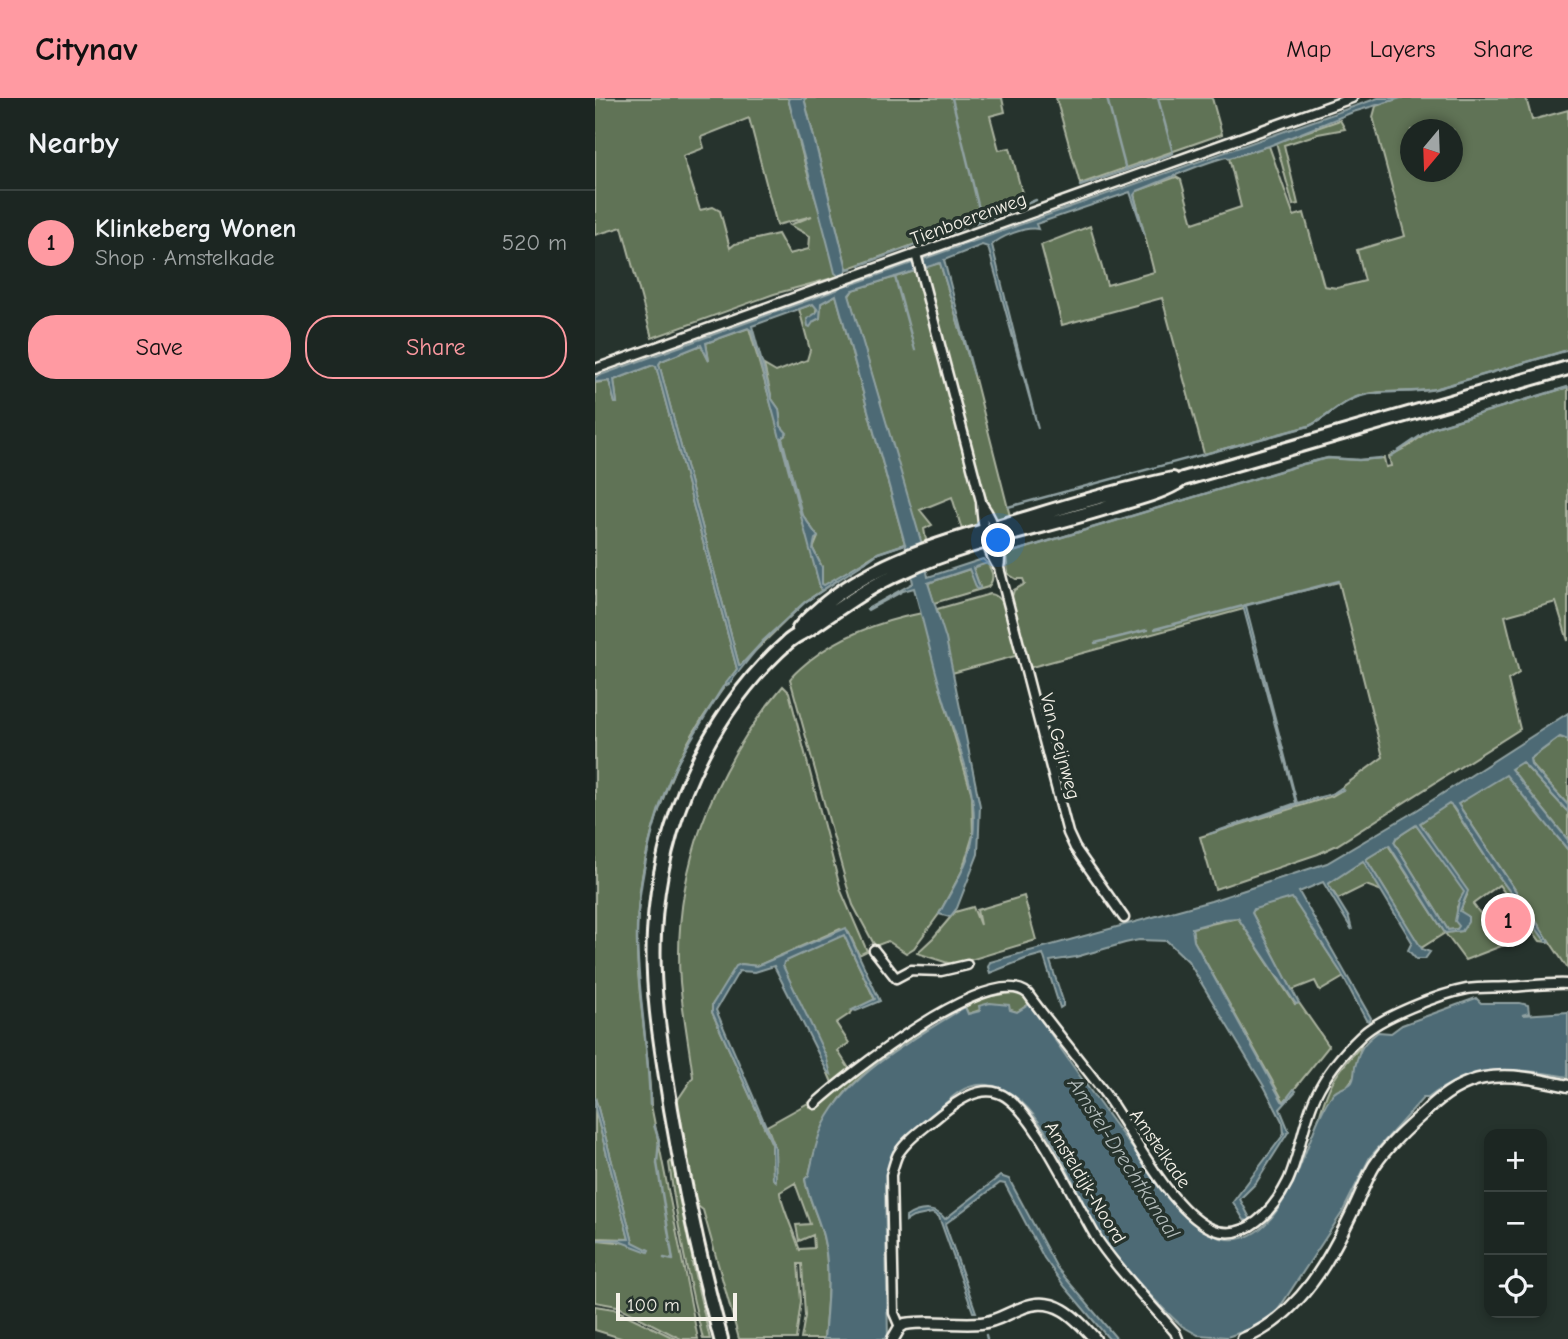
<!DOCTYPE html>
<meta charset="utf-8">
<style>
:root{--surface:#1c2622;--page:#29322f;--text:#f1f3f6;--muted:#a0a5a5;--line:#3a4340;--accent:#ff9aa2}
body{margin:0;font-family:"Comic Neue",sans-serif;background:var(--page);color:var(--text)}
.controls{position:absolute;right:21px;bottom:21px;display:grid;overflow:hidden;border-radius:14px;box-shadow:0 4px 10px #0003}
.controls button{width:63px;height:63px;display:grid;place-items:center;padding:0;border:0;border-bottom:2px solid var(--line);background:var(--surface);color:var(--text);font:35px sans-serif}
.compass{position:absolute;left:805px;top:21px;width:63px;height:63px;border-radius:50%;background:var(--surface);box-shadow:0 4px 10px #0003;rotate:199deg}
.scale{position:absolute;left:21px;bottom:18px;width:121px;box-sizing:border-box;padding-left:7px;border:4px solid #f4f1e8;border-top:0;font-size:19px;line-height:24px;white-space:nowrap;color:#f4f1e8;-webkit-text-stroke:5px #26332d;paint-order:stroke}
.you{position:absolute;left:404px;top:443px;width:24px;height:24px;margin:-18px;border:5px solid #fff;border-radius:50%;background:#1a73e8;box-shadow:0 0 0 10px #1a73e833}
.badge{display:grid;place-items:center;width:46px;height:46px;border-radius:50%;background:var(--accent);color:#111;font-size:23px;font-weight:700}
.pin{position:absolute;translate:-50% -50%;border:4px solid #fff;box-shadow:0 2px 7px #0006}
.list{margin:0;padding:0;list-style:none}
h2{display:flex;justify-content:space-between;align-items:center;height:91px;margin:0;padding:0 28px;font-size:30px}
h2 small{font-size:23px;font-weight:400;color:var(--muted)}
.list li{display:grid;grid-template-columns:46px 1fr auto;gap:21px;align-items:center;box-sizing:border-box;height:105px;padding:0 28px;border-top:2px solid var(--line)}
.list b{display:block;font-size:26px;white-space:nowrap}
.list p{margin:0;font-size:23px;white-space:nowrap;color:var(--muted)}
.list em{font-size:23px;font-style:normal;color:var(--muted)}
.actions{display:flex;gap:14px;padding:21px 28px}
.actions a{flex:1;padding:16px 0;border:2px solid var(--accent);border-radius:28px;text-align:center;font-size:24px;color:var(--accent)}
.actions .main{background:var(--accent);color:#111}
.icon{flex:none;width:38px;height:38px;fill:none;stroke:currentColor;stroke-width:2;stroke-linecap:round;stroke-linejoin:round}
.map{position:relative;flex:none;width:973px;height:1241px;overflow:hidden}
header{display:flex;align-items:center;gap:42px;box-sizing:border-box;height:98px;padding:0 35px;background:var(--accent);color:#111}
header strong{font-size:33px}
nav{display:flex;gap:38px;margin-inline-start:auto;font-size:24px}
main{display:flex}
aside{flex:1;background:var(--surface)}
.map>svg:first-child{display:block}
.green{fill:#617356;stroke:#aab29f;stroke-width:2;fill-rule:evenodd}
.water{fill:#4e6b74;stroke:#90a1a2;stroke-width:2;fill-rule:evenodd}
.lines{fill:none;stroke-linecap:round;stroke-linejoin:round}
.stream{stroke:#90a1a2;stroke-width:2.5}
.minor-casing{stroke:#f4f1e8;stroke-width:13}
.tertiary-casing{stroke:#f4f1e8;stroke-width:15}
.primary-casing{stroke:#f4f1e8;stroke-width:18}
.minor{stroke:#26332d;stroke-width:8}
.tertiary{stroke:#26332d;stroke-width:10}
.primary{stroke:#26332d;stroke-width:12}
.labels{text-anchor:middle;stroke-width:7;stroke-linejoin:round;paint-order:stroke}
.street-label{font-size:19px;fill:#f4f1e8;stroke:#26332d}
.water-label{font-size:21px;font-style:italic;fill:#b2bbba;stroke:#26332d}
</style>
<header>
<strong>Citynav</strong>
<nav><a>Map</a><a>Layers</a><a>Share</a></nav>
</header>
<main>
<aside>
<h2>Nearby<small></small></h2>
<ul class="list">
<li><span class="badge">1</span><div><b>Klinkeberg Wonen</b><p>Shop · Amstelkade</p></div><em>520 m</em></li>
</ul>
<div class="actions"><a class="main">Save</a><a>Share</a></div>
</aside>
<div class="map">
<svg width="973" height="1241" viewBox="0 0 973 1241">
<rect width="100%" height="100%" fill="#26332d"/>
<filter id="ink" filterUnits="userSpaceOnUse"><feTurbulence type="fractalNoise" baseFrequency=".0143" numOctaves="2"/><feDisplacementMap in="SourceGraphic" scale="14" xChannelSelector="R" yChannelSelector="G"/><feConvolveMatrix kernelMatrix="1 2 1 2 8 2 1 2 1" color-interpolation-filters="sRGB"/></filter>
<g filter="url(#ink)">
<!-- green -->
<path class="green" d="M0,0H193L211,70L245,178L179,196L57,240L27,129L0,137ZM154,20L182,127L217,118L195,127L215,138L214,151L194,156L183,136L140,146L135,150L125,113L118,109L105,112L88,58L109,50L106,39Z
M209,0H407L410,14L395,18L404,52L415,50L430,106L252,171Z
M461,0H617L627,36L485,86Z
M804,0H931L937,22L973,12V252L840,291C814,296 787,290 762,299C744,305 731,321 714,328L609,356L567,200L467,227L446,147L495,128L512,187L559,174L539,96L542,93L581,79L586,82L598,125L646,109L634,60L674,48L699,118L709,115L729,188L742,190L770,183L762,152L810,138L778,19L781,8ZM816,32H858V74H816Z
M745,22L750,31L723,36L689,47L703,106L698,107L681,44Z
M345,165L379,277L416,422L401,426L386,387L328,169Z
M320,173L330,201L381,399L385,429L368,435L357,399L325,412L337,427L329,431L332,447L327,449L254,198L258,192Z
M241,197L310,446L283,455L229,488L227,486V469L218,451L223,439L207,416L226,493L210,504L146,567H144L64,266L66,263L106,247L114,263L111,245L154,230L186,340L191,337L186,328L184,311L177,301L169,267L181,274L212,262L215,252L204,211L218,206L222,208L219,223L225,220L226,205Z
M58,267L61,268L142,571C121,601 97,632 82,666C59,718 42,779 42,837C41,894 54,950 56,1007L103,1241H86L22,1208L0,1204V1142C9,1142 32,1146 38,1144L0,999V285L14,283L20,305H22L19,282Z
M973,289V543L961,504L910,518L924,575L913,582L925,631L742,747L723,756L620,791L605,739L737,698L747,692L746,690L788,659L744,484L650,507L649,511L433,570L416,502L419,492L430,486L428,481H421L413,476L411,456L708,366L733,360L764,362L789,360L791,369L796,368L794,358L814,348L837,330Z
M392,465C398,474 400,481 393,489L339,505L333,485L375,471L382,490L385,489L378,469Z
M395,496C415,498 419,540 424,557L357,575L342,511Z
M327,515L347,596L377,697L378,737L367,773L344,816L319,850L311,855L293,843L280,848L258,807L252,788L195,581C200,574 208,568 215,562C248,536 286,523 327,515Z
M188,588L194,594L246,793L272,853L264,857L254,835L245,831L162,868L146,866L117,907V914L177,1046L178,1081L180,1049L172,1028L222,1000L223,1010C252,981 297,943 336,930C307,948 266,973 245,1001C230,1022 219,1052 214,1078L210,1081C213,1100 223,1118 228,1138C236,1171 232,1207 229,1241H206L210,1218L207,1166H203L206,1203L201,1241H144L108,1112L100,1106L82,1003L98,979C94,948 88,916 85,884C77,774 118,670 188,588ZM200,1085L215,1126L201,1127L204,1143L218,1137L219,1150L205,1151V1153C202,1142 184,1101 185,1094Z
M965,639L973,642V707L936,666L935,661Z
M926,663L973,714V742L916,671Z
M909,676L915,680L973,752V871L863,706Z
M853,706L856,707L900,773L952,844L945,843L904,787L878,806L909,847L870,862L850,835L826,850L771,761L793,747L850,835L867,833L865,813L872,797L825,725Z
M821,727L870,794L862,809L865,828L862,831L853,832L799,744L801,740Z
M768,762L787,793L771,787L743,801L733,786Z
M429,798L441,842L359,867L322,855L338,840L360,814L378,809L385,827L382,812Z
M697,799L749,879L725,893L720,883L697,892L657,815L658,811Z
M643,820L700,906L704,905L734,948L689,1004L599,843L597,830Z
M244,837H249L280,902L258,912L256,915L241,925L254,945L243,953L255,972L238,987L188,868L189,864Z
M421,894L430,896L434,906L422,914L400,907L373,916L370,909L391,899Z
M766,948L759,979L722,1027C733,987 738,978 766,948Z
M0,1011L34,1141L0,1140Z
M77,1062L81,1065L99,1164L97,1165L115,1241H108C93,1183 82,1124 74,1065Z
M0,1208L19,1211L81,1241H29L0,1232Z"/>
<!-- water -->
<path class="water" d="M193,0H209L252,171L249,178L255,187L783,0H806L758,14L674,48L634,60L631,59C600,67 572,82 542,93L539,97L550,138L535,94L441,126L443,131C431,128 405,139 397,147L443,331L393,149L387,147L349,162L379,277L345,165L258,192L254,197L326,443L333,479L388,461L392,465L378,470L385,490L382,491L374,471L333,485L351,541L385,708L383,756L362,810L355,819L344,816C357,791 374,767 378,738C384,691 361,643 348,599C337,563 329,526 319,490L308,493L273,512L272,511L318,485L310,446L241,197L226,205L225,220L219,223L215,229L213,228L212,221L221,215L223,212L218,206L157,228L177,301L184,311L186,328L192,335L187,340L207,416L223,439L220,441L218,451L227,469V486L229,487L271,462V464L226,493L156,232L153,230L111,245L114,263L106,247L66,263L64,266L144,567H146L169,542L134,586L128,589L142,571L61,268L58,267L19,282L22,305H20L14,283L0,284V279L242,192L246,187L245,179L240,175C226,116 208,59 193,0Z
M648,508H651L702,705L737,696L746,690L748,692L614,736L701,705Z
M973,615V642L965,639L935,661L936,667L973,707V714L927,664L916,671L973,742V752L911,677L863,706L954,843L951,844L900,773L858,709L854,706L825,725L873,793L865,813L873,818V824L867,833L850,835L794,747L771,761L827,851L835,854L830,861H821L813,852L817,844L768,763L733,786L754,820L757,832L728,784L704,794L776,920L774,923L771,922L745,873L697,800L659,811L657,815L704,905L701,906L643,820L629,821L597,830L599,843L687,1003L689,1004L699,991L701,993L685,1011L694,1033L661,1085L645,1101L657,1124L649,1122L638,1104L689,1036L688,1025L670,990L593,863L572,843L544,842L530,845L481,859L455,863L468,903V908L465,910L448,856L430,861L395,875L393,869L395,864L616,803L732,765L822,712ZM821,727L869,794L864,803L860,823L864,828L862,831L853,832L799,744L801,740Z
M251,830L285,903L261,913L257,912L280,901L249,837L189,864L188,868L231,958L236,976L232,973L179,868L160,874L144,873L121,912L180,1049L181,1083L178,1081L177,1046L117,914V907L141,868L146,866L162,868Z
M881,900L886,905H925L933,907L934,915L927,917L973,914V979C920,969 877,965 833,1000H828L775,1059L747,1115L681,1215L658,1230L632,1239L603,1237L587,1228C563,1207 530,1171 511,1145C481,1104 444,973 378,988C364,991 353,1003 343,1012C314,1035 295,1049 290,1088L293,1241H229C232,1207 236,1171 228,1138C223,1118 213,1100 210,1081L214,1077C217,1064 220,1049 225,1035C247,978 321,940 370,909L373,916L385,913L384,908L395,905L414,907L415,912L422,914L435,906C464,947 585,1131 626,1140C665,1149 687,1108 701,1078C711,1056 724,1011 739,995C744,990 752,990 757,984C760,979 759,974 760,969C765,950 767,946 783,934L796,935L807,927Z
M0,999L38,1144L54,1152L53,1154L21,1142H0L34,1141L0,1011Z
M405,1078L414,1081L462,1170L522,1241H514L470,1189L449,1160L410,1086L405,1085L350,1126L381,1214H378L344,1119L337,1115L318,1119L311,1123V1119C324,1110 341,1109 350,1121Z"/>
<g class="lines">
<!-- stream -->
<path class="stream" d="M357,0L384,111
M531,72L578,55L563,0
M485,88L531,72L512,0
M426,108L441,102
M388,122L418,111
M376,126L388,122L387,118
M265,167L367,130
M252,171L257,170
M300,179L320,252
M796,358L837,330L973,289
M413,409L714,328C731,321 744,305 762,299C787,291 814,296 840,291L973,252
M411,456L708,366L733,360L764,362L786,360
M269,465L283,455L310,446
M560,531L744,483
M167,544L210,504L243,482
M500,545L552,532
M55,1007C54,950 42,894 42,837C42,786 60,708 84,662C98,637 113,613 128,589
M59,1027L64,1042L62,1065L78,1162L69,1160
M391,1237L392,1241"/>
<!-- minor casing -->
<g class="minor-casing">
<path id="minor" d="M321,156L386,403C387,425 391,453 404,470L473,735L480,750L529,820
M0,271L757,0
M387,406C399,423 408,449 404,470
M279,852L301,880L316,872L346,873L372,867
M220,1006C250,979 396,862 433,896C457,929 483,960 508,993C536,1031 572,1109 615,1130C650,1147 679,1111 693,1083C705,1056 708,1024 721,997C731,976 749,954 766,938C785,919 845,896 872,891C886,889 901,890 915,889C934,888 954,885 973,886
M305,1229L299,1215L296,1077C298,1070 300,1062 303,1056C313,1040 332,1028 346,1016C361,1004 383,988 403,995C438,1006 483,1112 504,1144C526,1176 554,1204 580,1234L583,1241"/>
</g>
<!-- tertiary casing -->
<g class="tertiary-casing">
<path id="tertiary" d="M298,1241L305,1229L310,1226C335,1222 361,1227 386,1225C401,1224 413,1215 427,1210C459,1196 480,1219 500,1241
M648,1241C705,1218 736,1160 761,1106C767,1093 772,1080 779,1068C793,1047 812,1030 830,1014C846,998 866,984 889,980C917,975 946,982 973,988"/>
</g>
<!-- primary casing -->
<g class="primary-casing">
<path id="primary" d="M204,531C211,521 222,513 231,505C290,458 362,441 433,420C481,405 529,391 578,381
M126,1241C105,1165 89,1088 76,1011C67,953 56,894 59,835C64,727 112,615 194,543C200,538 207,535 214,531C245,510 274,488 309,473C375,442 448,430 517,408C540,401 568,395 588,381L973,270"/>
</g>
<!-- minor -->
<use href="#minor" class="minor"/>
<!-- tertiary -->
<use href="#tertiary" class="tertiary"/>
<!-- primary -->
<use href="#primary" class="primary"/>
</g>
</g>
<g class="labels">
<!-- street labels -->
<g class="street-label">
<text transform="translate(373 120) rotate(-20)" y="7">Tienboerenweg</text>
<text transform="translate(466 648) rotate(75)" y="7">Van Geijnweg</text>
<text transform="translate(566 1050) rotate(55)" y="7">Amstelkade</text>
<text transform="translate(491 1084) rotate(59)" y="7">Amsteldijk-Noord</text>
</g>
<!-- water labels -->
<g class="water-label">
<text transform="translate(529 1060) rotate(57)" y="7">Amstel-Drechtkanaal</text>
</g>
</g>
</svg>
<div class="controls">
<button>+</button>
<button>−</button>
<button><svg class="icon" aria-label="locate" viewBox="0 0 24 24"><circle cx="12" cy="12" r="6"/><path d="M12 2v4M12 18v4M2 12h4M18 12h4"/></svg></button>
</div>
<svg class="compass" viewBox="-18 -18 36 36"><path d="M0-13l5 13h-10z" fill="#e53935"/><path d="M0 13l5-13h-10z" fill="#a0a5a5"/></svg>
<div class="scale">100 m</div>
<div class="you"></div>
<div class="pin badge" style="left:913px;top:822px">1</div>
</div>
</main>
